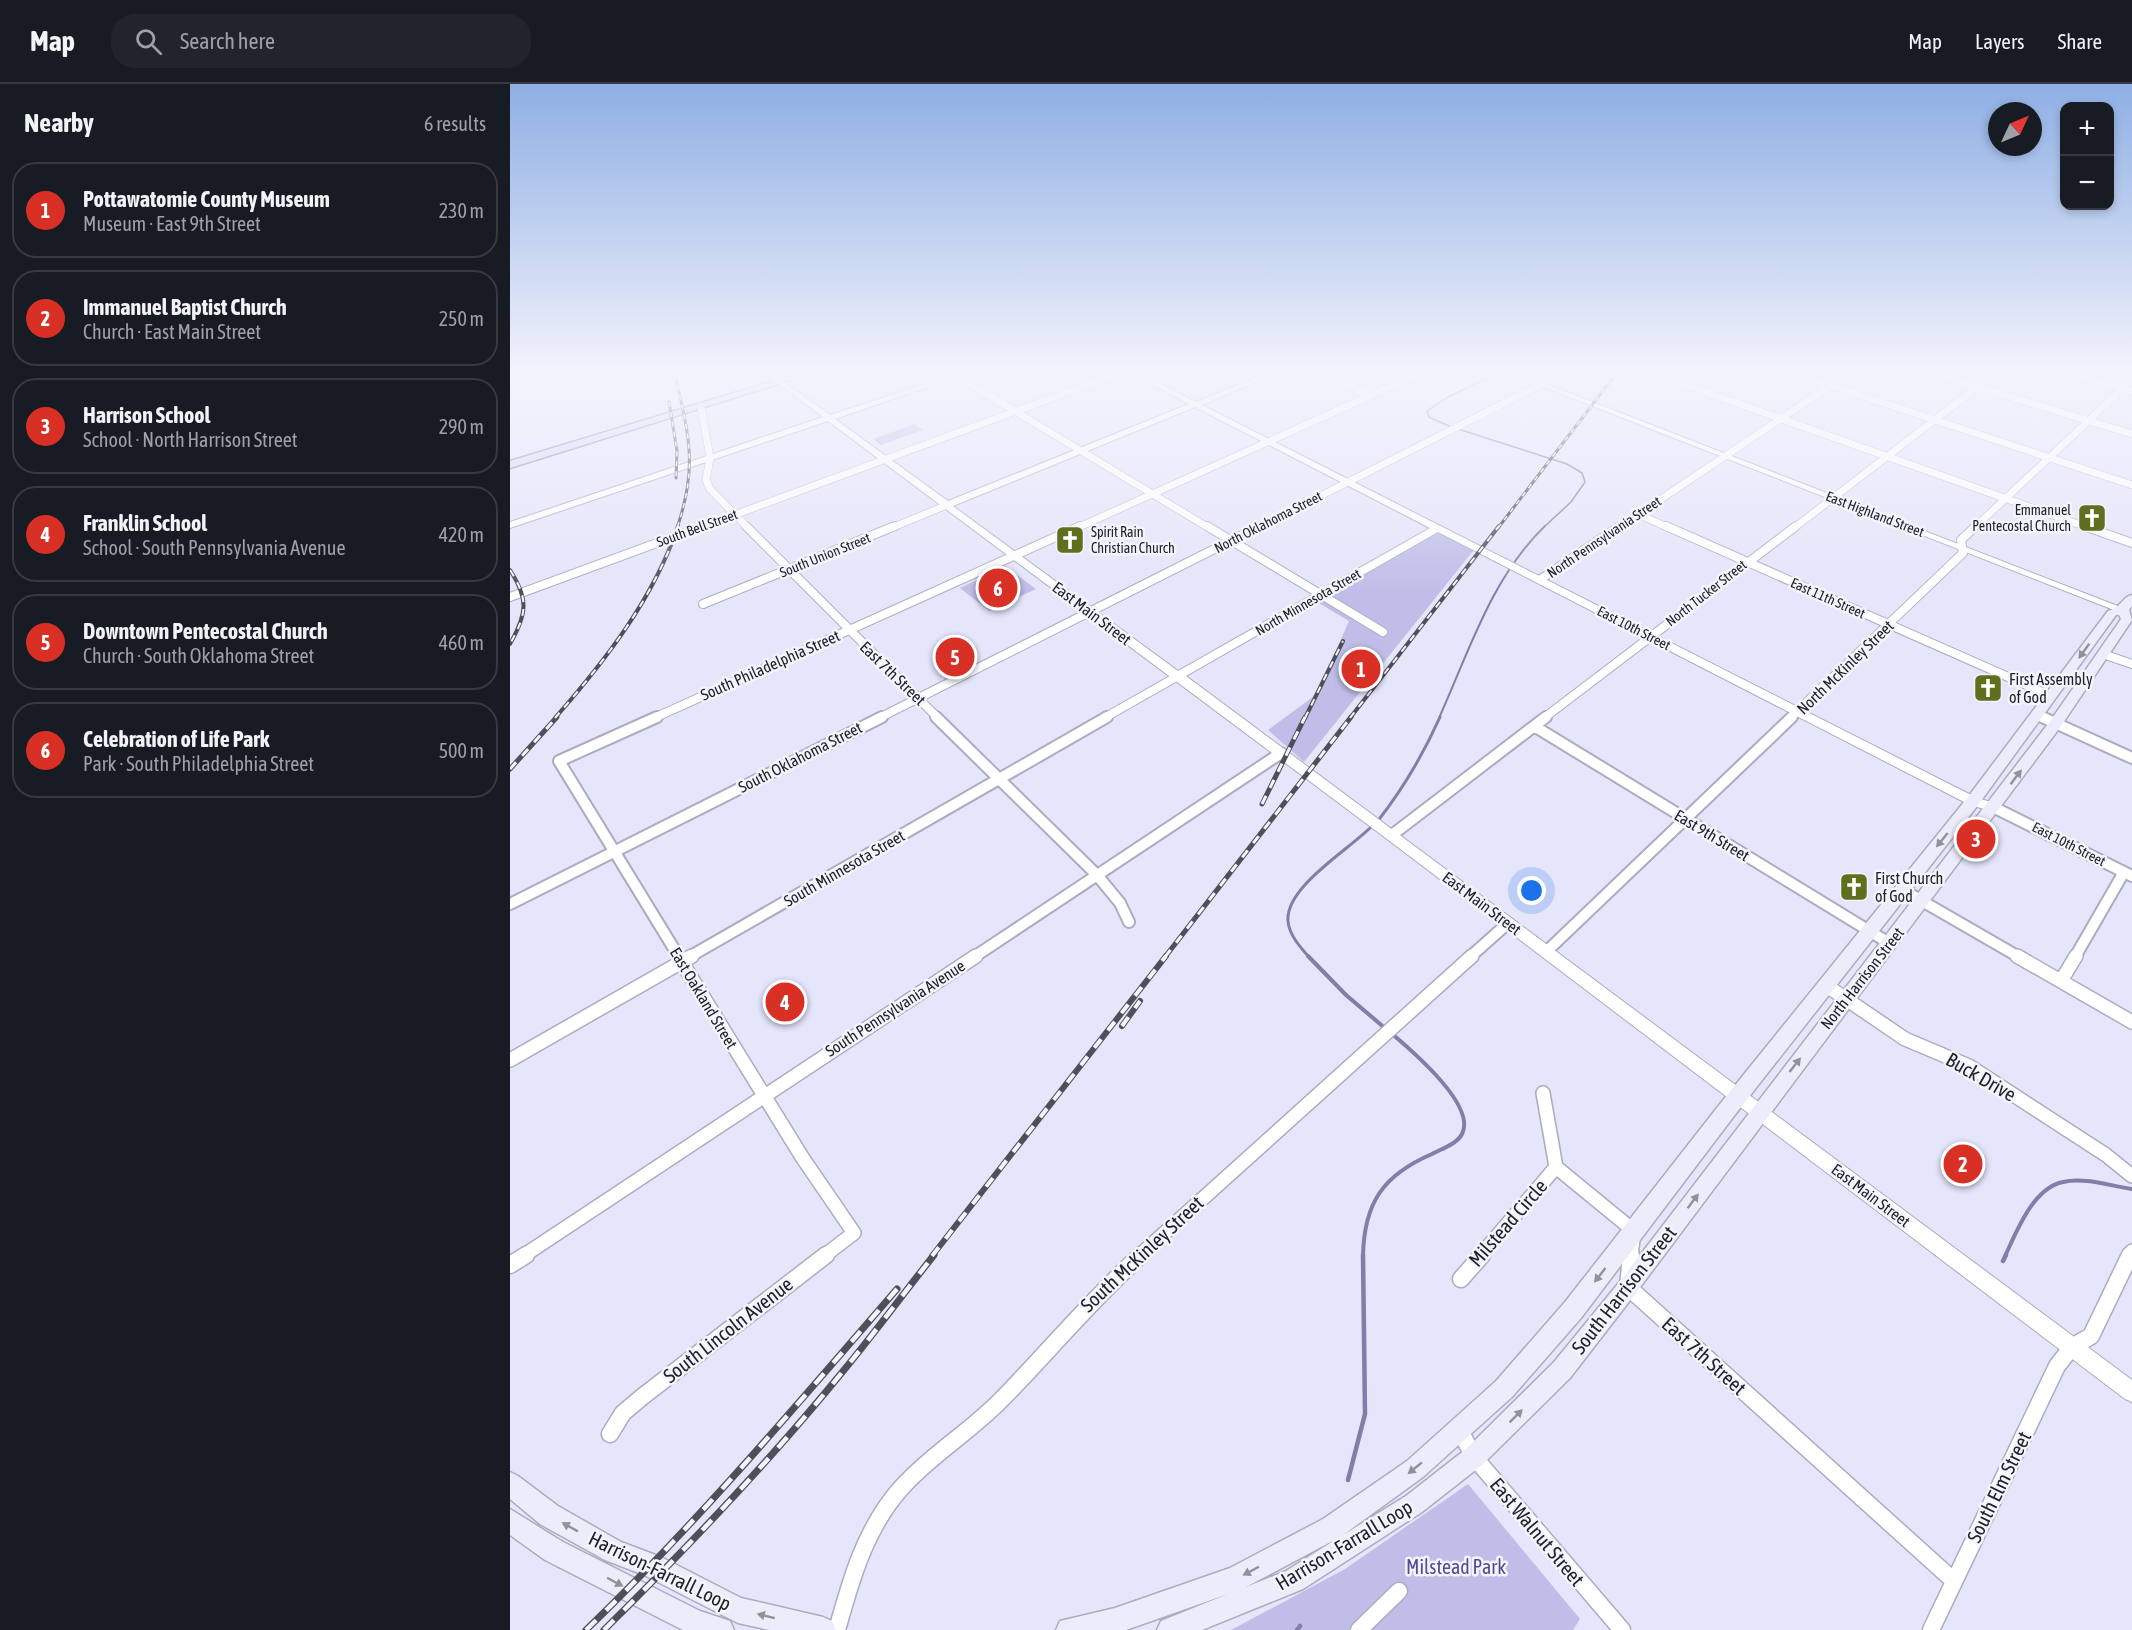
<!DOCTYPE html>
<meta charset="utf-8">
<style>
:root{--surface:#171b24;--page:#20242c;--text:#f1f3f6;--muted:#9ea1a6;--line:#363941;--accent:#d93025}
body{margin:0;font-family:"Asap Condensed",sans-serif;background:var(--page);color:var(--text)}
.controls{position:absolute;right:18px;top:18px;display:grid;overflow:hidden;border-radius:12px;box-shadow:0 3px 9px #0003}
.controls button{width:54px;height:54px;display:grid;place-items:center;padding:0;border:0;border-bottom:2px solid var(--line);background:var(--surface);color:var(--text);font:30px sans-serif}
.compass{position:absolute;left:1478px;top:18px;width:54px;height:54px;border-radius:50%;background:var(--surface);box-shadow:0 3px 9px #0003;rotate:46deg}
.you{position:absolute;left:1022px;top:807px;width:21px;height:21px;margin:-15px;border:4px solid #fff;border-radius:50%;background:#1a73e8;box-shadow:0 0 0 9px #1a73e833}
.badge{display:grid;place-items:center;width:39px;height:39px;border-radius:50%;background:var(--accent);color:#fff;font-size:20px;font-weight:700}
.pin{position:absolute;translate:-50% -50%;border:3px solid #fff;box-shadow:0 2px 6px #0006}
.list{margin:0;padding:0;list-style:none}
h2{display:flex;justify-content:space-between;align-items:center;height:78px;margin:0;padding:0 24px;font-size:26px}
h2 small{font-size:20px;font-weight:400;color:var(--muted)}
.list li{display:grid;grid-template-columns:39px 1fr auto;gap:18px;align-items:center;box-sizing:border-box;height:96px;margin:0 12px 12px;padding:0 12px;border:2px solid var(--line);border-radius:24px}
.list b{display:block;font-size:22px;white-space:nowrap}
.list p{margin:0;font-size:20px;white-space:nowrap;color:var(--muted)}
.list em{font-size:20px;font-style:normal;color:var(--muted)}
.icon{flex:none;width:33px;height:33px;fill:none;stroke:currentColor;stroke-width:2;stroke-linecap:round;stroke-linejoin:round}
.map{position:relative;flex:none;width:1622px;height:1546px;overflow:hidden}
header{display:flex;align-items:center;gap:36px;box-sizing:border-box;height:84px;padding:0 30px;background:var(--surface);border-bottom:2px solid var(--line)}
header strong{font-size:28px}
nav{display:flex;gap:33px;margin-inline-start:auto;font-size:21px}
.search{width:420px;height:54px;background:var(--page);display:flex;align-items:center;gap:15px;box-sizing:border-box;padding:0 21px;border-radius:24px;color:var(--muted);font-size:22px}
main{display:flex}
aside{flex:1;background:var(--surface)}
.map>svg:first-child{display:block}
.green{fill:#bebee8}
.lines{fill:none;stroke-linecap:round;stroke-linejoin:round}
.stream-far4{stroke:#7f7fa8;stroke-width:1.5}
.stream-far3{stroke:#7f7fa8;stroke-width:2}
.stream-far2{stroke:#7f7fa8;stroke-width:3}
.stream-far1{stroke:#7f7fa8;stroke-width:4}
.stream{stroke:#7f7fa8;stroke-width:4.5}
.minor-far4-casing{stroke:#abacc0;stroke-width:8}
.minor-far3-casing{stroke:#abacc0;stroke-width:10}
.minor-far2-casing{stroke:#abacc0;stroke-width:14}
.minor-far1-casing{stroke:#abacc0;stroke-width:16}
.minor-casing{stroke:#abacc0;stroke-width:19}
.tertiary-casing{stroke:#abacc0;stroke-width:2}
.secondary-casing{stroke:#abacc0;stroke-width:3}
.primary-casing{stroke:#8889aa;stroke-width:3}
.minor-far4{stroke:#fff;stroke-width:7}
.minor-far3{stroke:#fff;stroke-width:8}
.minor-far2{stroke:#fff;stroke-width:10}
.minor-far1{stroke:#fff;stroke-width:13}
.minor{stroke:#fff;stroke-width:16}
.tertiary{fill:#fff;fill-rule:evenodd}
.secondary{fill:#ececfa;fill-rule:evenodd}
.primary{fill:#d9d9f5;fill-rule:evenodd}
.rail-far4-casing{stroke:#4e4f59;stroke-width:3}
.rail-far3-casing{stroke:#4e4f59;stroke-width:4}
.rail-far2-casing{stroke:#4e4f59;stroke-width:5}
.rail-far1-casing{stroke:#4e4f59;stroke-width:6}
.rail-casing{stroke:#4e4f59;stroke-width:7}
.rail-far4{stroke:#f3f4fd;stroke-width:1.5;stroke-dasharray:5;stroke-linecap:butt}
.rail-far3{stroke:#f3f4fd;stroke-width:2;stroke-dasharray:7;stroke-linecap:butt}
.rail-far2{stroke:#f3f4fd;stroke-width:3;stroke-dasharray:9;stroke-linecap:butt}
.rail-far1{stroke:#f3f4fd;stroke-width:4;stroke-dasharray:11;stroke-linecap:butt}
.rail{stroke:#f3f4fd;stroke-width:4.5;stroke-dasharray:14;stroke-linecap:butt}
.oneway{fill:#91919c}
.labels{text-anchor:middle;stroke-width:5;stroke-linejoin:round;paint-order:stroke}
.far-poi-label{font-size:14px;fill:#212229;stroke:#f3f4fd;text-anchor:end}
.far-street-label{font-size:14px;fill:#212229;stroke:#f3f4fd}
.street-label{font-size:16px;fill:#212229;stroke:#f3f4fd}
.poi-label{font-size:16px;fill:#212229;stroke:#f3f4fd;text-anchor:start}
.near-street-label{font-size:20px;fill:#212229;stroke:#f3f4fd}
.near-park-label{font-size:20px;fill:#524d91;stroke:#f3f4fd}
</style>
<header>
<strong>Map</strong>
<div class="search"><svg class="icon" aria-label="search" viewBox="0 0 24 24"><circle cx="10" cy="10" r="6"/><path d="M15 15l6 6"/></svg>Search here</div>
<nav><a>Map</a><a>Layers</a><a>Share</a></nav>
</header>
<main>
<aside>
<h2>Nearby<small>6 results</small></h2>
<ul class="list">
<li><span class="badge">1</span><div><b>Pottawatomie County Museum</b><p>Museum · East 9th Street</p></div><em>230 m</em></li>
<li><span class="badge">2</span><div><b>Immanuel Baptist Church</b><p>Church · East Main Street</p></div><em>250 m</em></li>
<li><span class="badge">3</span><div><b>Harrison School</b><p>School · North Harrison Street</p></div><em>290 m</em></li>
<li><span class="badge">4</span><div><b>Franklin School</b><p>School · South Pennsylvania Avenue</p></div><em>420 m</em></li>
<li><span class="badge">5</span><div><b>Downtown Pentecostal Church</b><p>Church · South Oklahoma Street</p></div><em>460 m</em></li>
<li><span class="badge">6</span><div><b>Celebration of Life Park</b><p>Park · South Philadelphia Street</p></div><em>500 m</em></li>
</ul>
</aside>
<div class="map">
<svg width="1622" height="1546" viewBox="0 0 1622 1546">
<rect width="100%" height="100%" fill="#e5e5fb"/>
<!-- green -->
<path class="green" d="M405,340L413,346L371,361L363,355Z
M928,449L963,467L794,678L758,646L807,610L839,537L807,518Z
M495,482L526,505L479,527L450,504Z
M958,1400L1070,1535L1063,1546H721L835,1485Z"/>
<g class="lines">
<!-- stream-far4 -->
<path class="stream-far4" d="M941,343L919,333L917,327L938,313L984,291
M948,345L1057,380L1072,389L1075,398L1061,418L1033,444"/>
<!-- stream-far3 -->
<path class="stream-far3" d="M929,634C959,568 981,494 1035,442"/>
<!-- stream-far2 -->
<path class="stream-far2" d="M867,738C893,705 913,671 930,633
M799,873C791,864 779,851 778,837C775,803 840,765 862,742"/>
<!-- stream-far1 -->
<path class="stream-far1" d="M798,872L836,911L876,945
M853,1172C854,1119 873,1091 922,1070C931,1065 947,1060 952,1050C967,1021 900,965 881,949
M1495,1172C1507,1147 1523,1104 1553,1098C1575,1093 1600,1102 1622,1105"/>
<!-- stream -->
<path class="stream" d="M1493,1177L1496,1171
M838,1396L855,1330L853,1171
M787,1546L790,1542"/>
<!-- minor-far4 casing -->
<g class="minor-far4-casing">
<path id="minor-far4" d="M445,291L699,444
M814,291L860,311
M1289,291L1622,401
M1429,291L1622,350
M1565,291L1622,307
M1173,300L1579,444
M191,322L200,374L196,396L200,405L238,444
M1128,430L1159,444
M189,444L604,291
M381,444L437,421
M567,444L906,291
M747,444L1032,300
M1108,444L1336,291
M1284,444L1483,291
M1464,444L1622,296"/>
</g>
<!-- minor-far3 casing -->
<g class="minor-far3-casing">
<path id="minor-far3" d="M236,442L428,634
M697,442L873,548
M1156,442L1541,612
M1574,442L1622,459
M1031,495L1110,442
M0,513L193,442
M193,520L385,442
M1593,570L1622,580
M1528,631L1535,634
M144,634L570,442
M369,634L750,442
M594,634L668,592
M1034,634L1286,442
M1280,634L1453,469L1451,456L1466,442"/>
</g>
<!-- minor-far2 casing -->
<g class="minor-far2-casing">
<path id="minor-far2" d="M147,633L49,677L169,873
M426,633L587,791L610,819L619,838
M1532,633L1622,674
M1024,642L1379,859
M1483,723L1622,792
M882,751L1036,633
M1393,806L1509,873
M0,820L372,633
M1037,867L1282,633
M179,873L597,633
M464,873L771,669
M960,873L998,839
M1565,873L1614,788"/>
</g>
<!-- minor-far1 casing -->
<g class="minor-far1-casing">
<path id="minor-far1" d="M168,872L292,1073L344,1149L314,1172
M1507,872L1622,938
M1551,897L1566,872
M1317,902L1395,955L1459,982L1596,1071L1622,1092
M0,976L182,872
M1033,1009L1046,1083L1124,1147L1121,1172
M13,1172L466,872
M629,1172L962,872
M970,1172L1046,1083
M1620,1172L1622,1167"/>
</g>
<!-- minor casing -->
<g class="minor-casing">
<path id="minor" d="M1121,1171L1118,1203L1444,1497
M0,1181L16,1171
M951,1195L972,1171
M949,1345L964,1373L1112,1546
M100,1350L113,1329L132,1313L316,1171
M327,1546C341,1495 356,1442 393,1402C422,1370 461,1347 492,1315C539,1267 581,1216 631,1171
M849,1546L889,1507
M1421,1546L1547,1282L1562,1263L1581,1252L1620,1171"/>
</g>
<!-- tertiary casing -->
<g class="tertiary-casing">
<path id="tertiary" d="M257,291H265L320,331L442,291H452L325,335L438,417L679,320L624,291H633L686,318L753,291H763L692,321L1467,714L1488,720L1489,723L1483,728L1458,720L928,448L676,592L1622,1296V1318L1615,1315L877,755L318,337L0,444V438L313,333ZM685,323L920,444L668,587L443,422Z
M1003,291H1013L1618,526L1617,528H1609Z"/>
</g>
<!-- secondary casing -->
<g class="secondary-casing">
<path id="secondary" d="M1622,511V522L1619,526L1622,536L1551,642L1125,1210L1060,1294L972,1381L912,1428L793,1505L692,1546H647L651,1537L718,1510L616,1546H546L550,1537L605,1524L720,1484L813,1435L897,1377L986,1297L1055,1218L1210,1020L1458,713L1598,527C1612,523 1612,513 1622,511ZM1606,531H1609L1611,535L1541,636L1111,1196L1044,1278L956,1365L896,1412L833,1451L913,1393L1002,1313L1071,1234L1224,1032L1468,721ZM828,1454L776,1487L736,1503Z
M0,1388L8,1392L48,1422L111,1458L151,1473L231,1514L313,1533L322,1537L326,1546H259L228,1539L134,1491L95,1476L30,1440L0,1415Z
M0,1425L53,1458L190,1527L220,1537L224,1546H173L35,1476L0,1451Z"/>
</g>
<!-- primary casing -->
<g class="primary-casing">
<path id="primary" d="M283,291H297L0,384V377Z"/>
</g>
<!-- minor-far4 -->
<use href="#minor-far4" class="minor-far4"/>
<!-- minor-far3 -->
<use href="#minor-far3" class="minor-far3"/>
<!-- minor-far2 -->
<use href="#minor-far2" class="minor-far2"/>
<!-- minor-far1 -->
<use href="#minor-far1" class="minor-far1"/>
<!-- minor -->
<use href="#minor" class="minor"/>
<!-- tertiary -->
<use href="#tertiary" class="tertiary"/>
<!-- secondary -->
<use href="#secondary" class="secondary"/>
<!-- primary -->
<use href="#primary" class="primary"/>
<!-- rail-far4 casing -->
<g class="rail-far4-casing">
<path id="rail-far4" d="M165,291C179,351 188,383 167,444
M159,318L167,367L166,394
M988,444L1105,291"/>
</g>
<!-- rail-far3 casing -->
<g class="rail-far3-casing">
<path id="rail-far3" d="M0,486C19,515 17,530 0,560
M45,634C95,577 144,514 168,442
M795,634L833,557
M840,634L989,442"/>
</g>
<!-- rail-far2 casing -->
<g class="rail-far2-casing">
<path id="rail-far2" d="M0,685L47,633
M752,720L795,633
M655,873L841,633"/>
</g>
<!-- rail-far1 casing -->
<g class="rail-far1-casing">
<path id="rail-far1" d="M612,942L630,917
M422,1172L656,872"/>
</g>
<!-- rail casing -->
<g class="rail-casing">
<path id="rail" d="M76,1546C187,1439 286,1322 387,1205
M94,1546C178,1463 260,1377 334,1286C365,1248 394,1209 424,1171"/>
</g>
<!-- rail-far4 -->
<use href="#rail-far4" class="rail-far4"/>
<!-- rail-far3 -->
<use href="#rail-far3" class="rail-far3"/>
<!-- rail-far2 -->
<use href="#rail-far2" class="rail-far2"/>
<!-- rail-far1 -->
<use href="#rail-far1" class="rail-far1"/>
<!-- rail -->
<use href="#rail" class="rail"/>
</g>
<!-- one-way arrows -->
<defs><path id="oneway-solid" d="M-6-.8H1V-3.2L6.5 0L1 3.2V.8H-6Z" transform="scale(1.5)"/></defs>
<g class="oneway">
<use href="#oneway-solid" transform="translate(1574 567) rotate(126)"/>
<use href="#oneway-solid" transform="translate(1506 693) rotate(-53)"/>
<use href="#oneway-solid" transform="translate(1432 756) rotate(129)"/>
<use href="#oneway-solid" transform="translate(1285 981) rotate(-52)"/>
<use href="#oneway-solid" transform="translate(1183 1117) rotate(-53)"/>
<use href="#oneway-solid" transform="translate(1090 1191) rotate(128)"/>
<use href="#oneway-solid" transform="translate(1006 1332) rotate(-45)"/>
<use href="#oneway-solid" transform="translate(905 1384) rotate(141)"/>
<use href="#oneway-solid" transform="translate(60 1443) rotate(-151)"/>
<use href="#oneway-solid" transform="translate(741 1487) rotate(152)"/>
<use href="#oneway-solid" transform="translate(105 1498) rotate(28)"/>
<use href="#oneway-solid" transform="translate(256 1532) rotate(-166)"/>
</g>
<!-- sky -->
<linearGradient id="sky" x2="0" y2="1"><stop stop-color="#8eafe4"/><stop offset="0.57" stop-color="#f3f3fd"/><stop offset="1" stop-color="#f3f3fd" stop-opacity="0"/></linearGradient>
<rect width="1622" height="507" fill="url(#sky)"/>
<!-- icons -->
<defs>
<g id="church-square" transform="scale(1.5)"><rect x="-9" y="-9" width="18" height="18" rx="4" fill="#5d701e" stroke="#f3f4fd"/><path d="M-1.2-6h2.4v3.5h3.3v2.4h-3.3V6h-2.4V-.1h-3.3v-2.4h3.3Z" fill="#fff"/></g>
</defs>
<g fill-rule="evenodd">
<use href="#church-square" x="1582" y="434"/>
<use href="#church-square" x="560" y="456"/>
<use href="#church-square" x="1478" y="604"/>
<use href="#church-square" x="1344" y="803"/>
</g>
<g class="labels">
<!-- far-poi labels -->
<g class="far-poi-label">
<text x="1561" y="431">Emmanuel<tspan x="1561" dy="16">Pentecostal Church</tspan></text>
<text x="581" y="453" text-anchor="start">Spirit Rain<tspan x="581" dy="16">Christian Church</tspan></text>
</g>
<!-- far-street labels -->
<g class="far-street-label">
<text transform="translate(1365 430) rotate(21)" y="5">East Highland Street</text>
<text transform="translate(758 438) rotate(-27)" y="5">North Oklahoma Street</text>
<text transform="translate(187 444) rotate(-20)" y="5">South Bell Street</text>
<text transform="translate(1094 453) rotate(-34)" y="5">North Pennsylvania Street</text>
<text transform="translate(315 471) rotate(-22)" y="5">South Union Street</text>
<text transform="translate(1196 509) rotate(-38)" y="5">North Tucker Street</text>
<text transform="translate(1318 514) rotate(24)" y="5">East 11th Street</text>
<text transform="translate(798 518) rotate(-30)" y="5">North Minnesota Street</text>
<text transform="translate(1124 544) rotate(27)" y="5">East 10th Street</text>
<text transform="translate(1559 760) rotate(27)" y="5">East 10th Street</text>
</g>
<!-- street labels -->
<g class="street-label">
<text transform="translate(582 529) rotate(37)" y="6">East Main Street</text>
<text transform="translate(260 581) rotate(-24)" y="6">South Philadelphia Street</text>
<text transform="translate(1335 583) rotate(-44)" y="6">North McKinley Street</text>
<text transform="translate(383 589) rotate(44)" y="6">East 7th Street</text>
<text transform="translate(290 673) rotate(-27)" y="6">South Oklahoma Street</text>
<text transform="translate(1202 751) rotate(31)" y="6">East 9th Street</text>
<text transform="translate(334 784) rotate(-30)" y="6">South Minnesota Street</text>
<text transform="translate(972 819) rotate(37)" y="6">East Main Street</text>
<text transform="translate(1352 894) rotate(-52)" y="6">North Harrison Street</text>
<text transform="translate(194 914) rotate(59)" y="6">East Oakland Street</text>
<text transform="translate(385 924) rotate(-33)" y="6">South Pennsylvania Avenue</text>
<text transform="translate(1361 1111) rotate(37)" y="6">East Main Street</text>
</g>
<!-- poi labels -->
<g class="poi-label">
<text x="1499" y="601">First Assembly<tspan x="1499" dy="18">of God</tspan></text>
<text x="1365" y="800">First Church<tspan x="1365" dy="18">of God</tspan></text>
</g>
<!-- near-street labels -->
<g class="near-street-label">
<text transform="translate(1471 993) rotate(30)" y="7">Buck Drive</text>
<text transform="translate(998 1139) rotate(-49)" y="7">Milstead Circle</text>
<text transform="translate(632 1170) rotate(-43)" y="7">South McKinley Street</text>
<text transform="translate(1114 1206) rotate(-52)" y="7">South Harrison Street</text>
<text transform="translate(218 1246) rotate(-38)" y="7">South Lincoln Avenue</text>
<text transform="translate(1194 1272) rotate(42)" y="7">East 7th Street</text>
<text transform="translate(1489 1403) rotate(-64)" y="7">South Elm Street</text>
<text transform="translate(1027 1448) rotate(50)" y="7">East Walnut Street</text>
<text transform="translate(834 1461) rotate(-31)" y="7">Harrison-Farrall Loop</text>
<text transform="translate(150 1487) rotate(26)" y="7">Harrison-Farrall Loop</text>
</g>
<!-- near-park labels -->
<g class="near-park-label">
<text x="946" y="1490">Milstead Park</text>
</g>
</g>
</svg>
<div class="controls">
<button>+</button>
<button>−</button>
</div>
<svg class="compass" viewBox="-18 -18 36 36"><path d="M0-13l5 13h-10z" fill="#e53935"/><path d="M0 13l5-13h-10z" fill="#9ea1a6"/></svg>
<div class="you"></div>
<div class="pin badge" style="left:851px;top:585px">1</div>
<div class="pin badge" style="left:1453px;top:1080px">2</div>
<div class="pin badge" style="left:1466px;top:755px">3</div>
<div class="pin badge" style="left:275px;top:918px">4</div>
<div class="pin badge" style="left:445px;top:573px">5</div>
<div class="pin badge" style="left:488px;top:504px">6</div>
</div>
</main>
